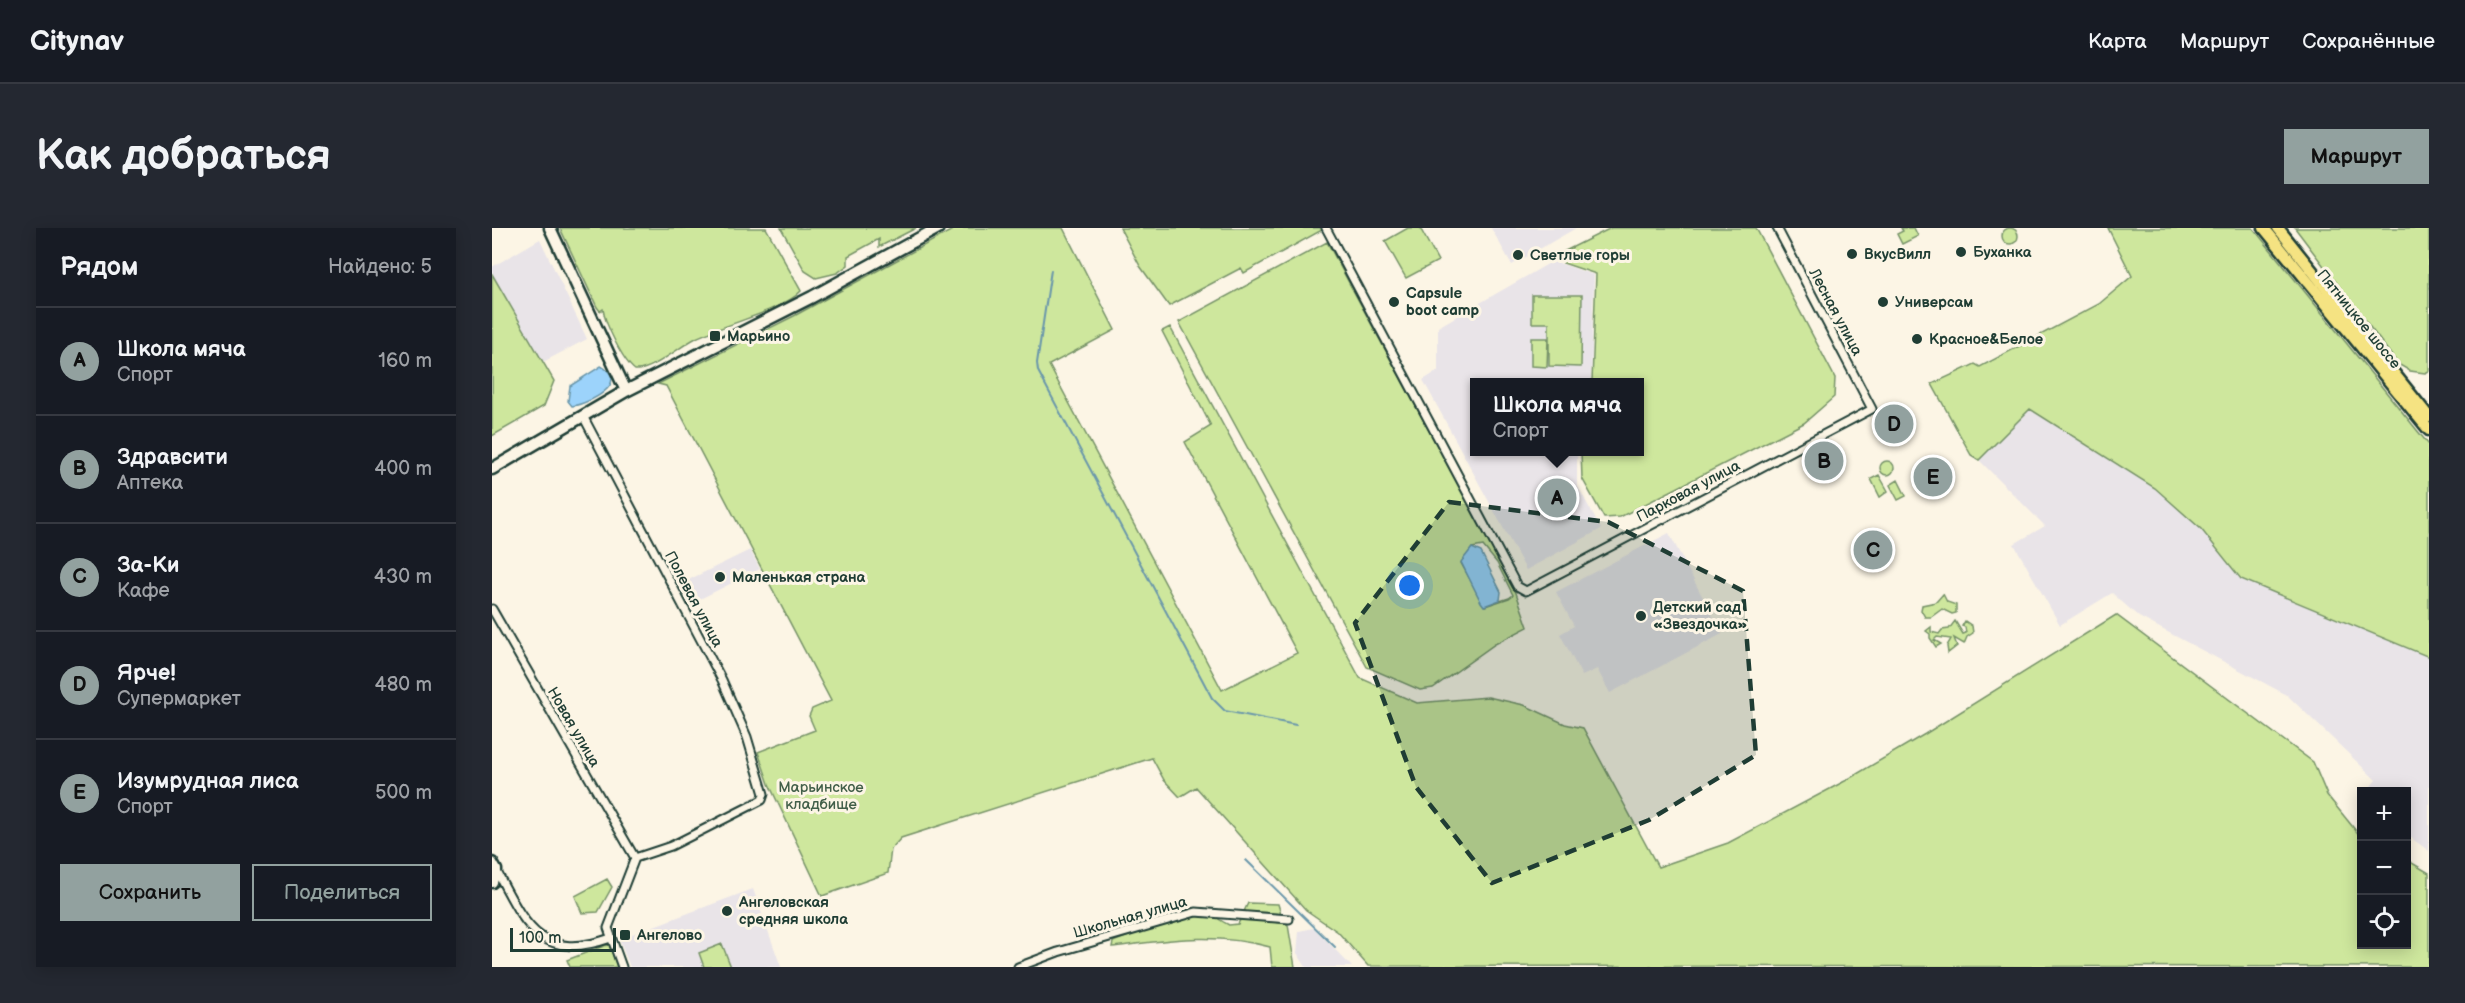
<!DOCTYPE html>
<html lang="ru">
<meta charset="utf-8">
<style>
:root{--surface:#171b24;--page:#242831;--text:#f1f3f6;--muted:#9ea1a6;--line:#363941;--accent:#92a19f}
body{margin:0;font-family:"Balsamiq Sans",sans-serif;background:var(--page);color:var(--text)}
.controls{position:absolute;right:18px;bottom:18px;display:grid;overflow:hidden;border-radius:0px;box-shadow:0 3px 15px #0003}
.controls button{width:54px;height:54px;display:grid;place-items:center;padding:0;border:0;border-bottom:2px solid var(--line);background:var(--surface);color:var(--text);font:30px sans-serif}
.scale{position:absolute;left:18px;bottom:15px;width:106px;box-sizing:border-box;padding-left:6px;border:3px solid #1f3d34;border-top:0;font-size:16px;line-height:21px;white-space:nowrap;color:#1f3d34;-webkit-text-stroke:4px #fcf5e5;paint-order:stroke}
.you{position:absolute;left:918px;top:358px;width:21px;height:21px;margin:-15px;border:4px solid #fff;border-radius:50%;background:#1a73e8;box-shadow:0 0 0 9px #1a73e833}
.badge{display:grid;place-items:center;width:39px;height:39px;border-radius:50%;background:var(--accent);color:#111;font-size:20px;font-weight:700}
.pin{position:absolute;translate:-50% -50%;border:3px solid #fff;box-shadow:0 2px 6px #0006}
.popup{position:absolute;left:978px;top:150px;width:174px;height:78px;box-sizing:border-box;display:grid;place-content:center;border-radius:0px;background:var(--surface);filter:drop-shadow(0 2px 4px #0005);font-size:20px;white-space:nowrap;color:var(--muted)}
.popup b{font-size:22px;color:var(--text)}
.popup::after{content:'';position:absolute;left:50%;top:100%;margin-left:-12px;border:12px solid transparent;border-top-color:var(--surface)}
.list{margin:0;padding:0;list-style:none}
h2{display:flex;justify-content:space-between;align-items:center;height:78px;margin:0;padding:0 24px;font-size:26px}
h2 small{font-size:20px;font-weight:400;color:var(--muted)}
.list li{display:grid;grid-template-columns:39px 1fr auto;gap:18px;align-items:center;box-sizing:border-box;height:108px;padding:0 24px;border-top:2px solid var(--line)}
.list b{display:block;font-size:22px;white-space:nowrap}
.list p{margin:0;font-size:20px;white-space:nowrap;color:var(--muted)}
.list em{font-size:20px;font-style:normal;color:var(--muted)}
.actions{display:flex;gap:12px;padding:18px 24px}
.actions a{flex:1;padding:14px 0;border:2px solid var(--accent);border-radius:0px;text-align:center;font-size:21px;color:var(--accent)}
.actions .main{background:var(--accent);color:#111}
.icon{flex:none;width:33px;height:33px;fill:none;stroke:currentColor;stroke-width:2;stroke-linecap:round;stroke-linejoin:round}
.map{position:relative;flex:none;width:1937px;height:739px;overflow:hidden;border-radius:0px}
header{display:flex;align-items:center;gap:36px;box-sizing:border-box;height:84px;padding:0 30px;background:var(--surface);border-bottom:2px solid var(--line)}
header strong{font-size:28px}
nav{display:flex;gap:33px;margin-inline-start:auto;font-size:21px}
.intro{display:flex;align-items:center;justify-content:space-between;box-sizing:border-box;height:144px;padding:0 36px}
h1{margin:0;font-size:42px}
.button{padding:15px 27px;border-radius:0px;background:var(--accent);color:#111;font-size:21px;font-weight:700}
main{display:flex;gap:36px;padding:0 36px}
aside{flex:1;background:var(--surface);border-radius:0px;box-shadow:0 3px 15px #0003}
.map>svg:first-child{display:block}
.built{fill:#e9e4e8}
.green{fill:#cee79d;stroke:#769268;stroke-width:1.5;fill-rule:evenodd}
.water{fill:#9cd3fb;stroke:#6a97ab;stroke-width:1.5}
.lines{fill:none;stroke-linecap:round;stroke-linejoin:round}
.stream{stroke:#6a97ab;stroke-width:2}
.street-casing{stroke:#1f3d34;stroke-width:11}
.secondary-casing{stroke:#1f3d34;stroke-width:15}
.primary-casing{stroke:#1f3d34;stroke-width:15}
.street{stroke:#fcf5e5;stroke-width:7}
.secondary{stroke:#fcf5e5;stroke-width:10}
.primary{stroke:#f5e382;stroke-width:10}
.marked{fill:#1f3d34;fill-opacity:0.2;stroke:#1f3d34;stroke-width:4.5;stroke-dasharray:12 8;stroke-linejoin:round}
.poi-dot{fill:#1f3d34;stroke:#fcf5e5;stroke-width:2}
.labels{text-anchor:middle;stroke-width:6;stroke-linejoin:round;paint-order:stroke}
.poi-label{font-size:15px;font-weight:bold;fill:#1f3d34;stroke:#fcf5e5;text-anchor:start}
.street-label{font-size:15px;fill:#1f3d34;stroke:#fcf5e5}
.park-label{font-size:15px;fill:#425f49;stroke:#fcf5e5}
</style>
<header>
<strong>Citynav</strong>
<nav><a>Карта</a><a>Маршрут</a><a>Сохранённые</a></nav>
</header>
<div class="intro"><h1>Как добраться</h1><a class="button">Маршрут</a></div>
<main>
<aside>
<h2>Рядом<small>Найдено: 5</small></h2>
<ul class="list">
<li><span class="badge">A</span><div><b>Школа мяча</b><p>Спорт</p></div><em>160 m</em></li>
<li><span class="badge">B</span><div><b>Здравсити</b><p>Аптека</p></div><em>400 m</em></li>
<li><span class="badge">C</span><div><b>За-Ки</b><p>Кафе</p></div><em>430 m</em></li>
<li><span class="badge">D</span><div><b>Ярче!</b><p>Супермаркет</p></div><em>480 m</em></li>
<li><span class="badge">E</span><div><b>Изумрудная лиса</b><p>Спорт</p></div><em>500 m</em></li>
</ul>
<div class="actions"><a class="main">Сохранить</a><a>Поделиться</a></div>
</aside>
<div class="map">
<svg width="1937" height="739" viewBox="0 0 1937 739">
<rect width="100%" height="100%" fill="#fcf5e5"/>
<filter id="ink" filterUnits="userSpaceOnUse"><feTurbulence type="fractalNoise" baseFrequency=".0167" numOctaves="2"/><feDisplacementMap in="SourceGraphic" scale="12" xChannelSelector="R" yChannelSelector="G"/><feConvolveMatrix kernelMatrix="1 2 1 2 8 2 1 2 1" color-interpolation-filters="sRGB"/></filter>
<g filter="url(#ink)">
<!-- built -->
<path class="built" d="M999,0H1084L1020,37Z
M48,11L95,111L51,134L0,46V39Z
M1061,33L1102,47L1099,154H982V224H1085V257L1109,301L1034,342L931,152L946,143V99Z
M1537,181L1663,260L1709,301L1749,351L1937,429V623L1915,607L1914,564L1875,563L1884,552L1795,467L1647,389L1620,365L1568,397L1522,316L1553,298L1487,232Z
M1177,305L1230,406L1118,465L1105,441L1090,448L1068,406L1082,398L1064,364Z
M258,322L268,341L198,376L188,356Z
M261,661L289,739H138L127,711Z
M822,700L860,739H814L805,725L807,703Z"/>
<!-- green -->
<path class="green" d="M1510 8a8 8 0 1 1 16 0a8 8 0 1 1-16 0Z
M68,0H274L309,63C292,82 228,98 204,110C188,118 159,144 143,142C131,133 113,96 111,81L108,83L105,79Z
M289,0H424L387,19V11L356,28V37L345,45L324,50L313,43Z
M464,0H571L623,102L557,137L730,462L805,425L693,214L719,198L670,103L678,99L868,450L925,475L996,469L1032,477L1073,496L1091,500L1166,639L1236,615L1353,553L1433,506L1624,387L1821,534L1835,567L1869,609L1870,716H1914L1915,632L1937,645V739L876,738L846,704L814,682L704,559L688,569L672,552L660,530L409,610L399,621L396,645L330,668L277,556L266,524L323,502L317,488L320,481L339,473L174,158L166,156L302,88Z
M628,0H829L830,2L752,45L749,40L677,78L648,38Z
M916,0H928L946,33L914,50L893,13Z
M1119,0H1264L1343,150L1342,169L1312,195L1128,289L1112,290L1090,250L1089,224H1148V154H1100L1104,46L1071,35V24Z
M1409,0H1422L1426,8L1410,16L1405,6L1411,3Z
M1616,0H1761L1937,217V429L1749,351L1709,301L1663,260L1538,181L1487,232L1479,227L1440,156L1483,136L1488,139L1607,76L1640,48Z
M1803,0H1937V143L1933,145L1918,143L1906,136Z
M835,14L1023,362L1036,399L1003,416L941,460L928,462L875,439L687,94ZM991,318L1005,335L1021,367L1017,370L993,378L969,335L980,320Z
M0,46L62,153L52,178L0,208Z
M1040,67H1090L1089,139L1057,138V95H1040Z
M1039,110H1056L1055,139L1039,138Z
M1388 240a7 7 0 1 1 14 0a7 7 0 1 1-14 0Z
M1387,247L1396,263L1388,269L1379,251Z
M1406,252L1414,268L1406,272L1398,257Z
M1451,366L1455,374L1464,377V385L1460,386L1450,381L1439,389H1433L1429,382L1430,377L1444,374Z
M1463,393L1471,406L1474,405L1473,399L1470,398L1473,393L1480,398L1481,405L1475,409L1472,416L1462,410L1465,418L1456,425L1455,418L1459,411L1445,409L1442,412L1449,416L1444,419L1438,410V406L1434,403L1439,399V404L1447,406L1450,402L1457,401Z
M115,651L120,659L106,684L90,685L83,668Z
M756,675L786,676L791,693L796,697L803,739H780L778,719C721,704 677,712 620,719L621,714C644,706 702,680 725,690C728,692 733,695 737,697L746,696Z
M117,716L125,739H78L75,732Z
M230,716L239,739H212L207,725Z"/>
<!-- water -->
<path class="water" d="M109,138C140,155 96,176 80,178L76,173L78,158Z
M980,320L989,324L1009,364L1008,372L992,378L989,374L969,334Z"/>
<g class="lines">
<!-- stream -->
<path class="stream" d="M559,42L545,135L546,143L720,470L733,483L804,497
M754,632L843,719"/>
<!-- street casing -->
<g class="street-casing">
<path id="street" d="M834,0L1025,358L1034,363L1380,181L1285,0
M91,188L230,452L255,509L272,566L270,572L179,618L143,630
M0,381L143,630
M4,642C33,696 47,735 119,710
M130,739L116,700L143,630
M526,739L566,724L704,684L797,691"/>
</g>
<!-- secondary casing -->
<g class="secondary-casing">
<path id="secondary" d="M58,0L134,163
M0,241L134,163L320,69L446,0
M0,635L4,642L0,654"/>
</g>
<!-- primary casing -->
<g class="primary-casing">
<path id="primary" d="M1772,0L1937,202
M1786,0L1937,189"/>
</g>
<!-- street -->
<use href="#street" class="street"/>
<!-- secondary -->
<use href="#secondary" class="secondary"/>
<!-- primary -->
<use href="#primary" class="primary"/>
</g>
</g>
<!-- marked area -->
<path class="marked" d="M957,274L1116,294L1251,363L1264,527L1157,592L1000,655L924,559L863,395Z"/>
<!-- markers -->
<g class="poi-dot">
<circle cx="1469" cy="24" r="6"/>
<circle cx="1360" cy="26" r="6"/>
<circle cx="1026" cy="27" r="6"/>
<circle cx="902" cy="74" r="6"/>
<circle cx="1391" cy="74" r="6"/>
<rect x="217" y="102" width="12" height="12" rx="3"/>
<circle cx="1425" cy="111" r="6"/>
<circle cx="228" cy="349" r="6"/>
<circle cx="1149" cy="388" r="6"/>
<circle cx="235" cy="683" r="6"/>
<rect x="127" y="701" width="12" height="12" rx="3"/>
</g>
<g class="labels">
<!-- poi labels -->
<g class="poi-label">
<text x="1481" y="29">Буханка</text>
<text x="1372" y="31">ВкусВилл</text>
<text x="1038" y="32">Светлые горы</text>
<text x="914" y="70">Capsule<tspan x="914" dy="17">boot camp</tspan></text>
<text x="1403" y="79">Универсам</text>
<text x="235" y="113">Марьино</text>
<text x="1437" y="116">Красное&amp;Белое</text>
<text x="240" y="354">Маленькая страна</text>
<text x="1161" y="384">Детский сад<tspan x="1161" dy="17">«Звездочка»</tspan></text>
<text x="247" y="679">Ангеловская<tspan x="247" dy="17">средняя школа</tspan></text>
<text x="145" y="712">Ангелово</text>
</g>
<!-- street labels -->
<g class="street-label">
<text transform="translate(1344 84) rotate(62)" y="5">Лесная улица</text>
<text transform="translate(1867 91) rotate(51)" y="5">Пятницкое шоссе</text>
<text transform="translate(1196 263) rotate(-28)" y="5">Парковая улица</text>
<text transform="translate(202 371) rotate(62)" y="5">Полевая улица</text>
<text transform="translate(82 499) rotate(60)" y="5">Новая улица</text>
<text transform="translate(638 689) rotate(-16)" y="5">Школьная улица</text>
</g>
<!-- park labels -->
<g class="park-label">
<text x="329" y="564">Марьинское<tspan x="329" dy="17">кладбище</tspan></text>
</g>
</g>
</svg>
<div class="controls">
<button>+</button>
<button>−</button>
<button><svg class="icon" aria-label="locate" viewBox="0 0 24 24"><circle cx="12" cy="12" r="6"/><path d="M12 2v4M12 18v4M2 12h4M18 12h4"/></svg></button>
</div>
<div class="scale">100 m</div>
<div class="you"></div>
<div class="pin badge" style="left:1065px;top:270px">A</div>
<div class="popup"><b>Школа мяча</b>Спорт</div>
<div class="pin badge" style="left:1332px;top:233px">B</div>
<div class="pin badge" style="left:1381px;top:322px">C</div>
<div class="pin badge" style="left:1402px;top:196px">D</div>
<div class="pin badge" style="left:1441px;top:249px">E</div>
</div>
</main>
